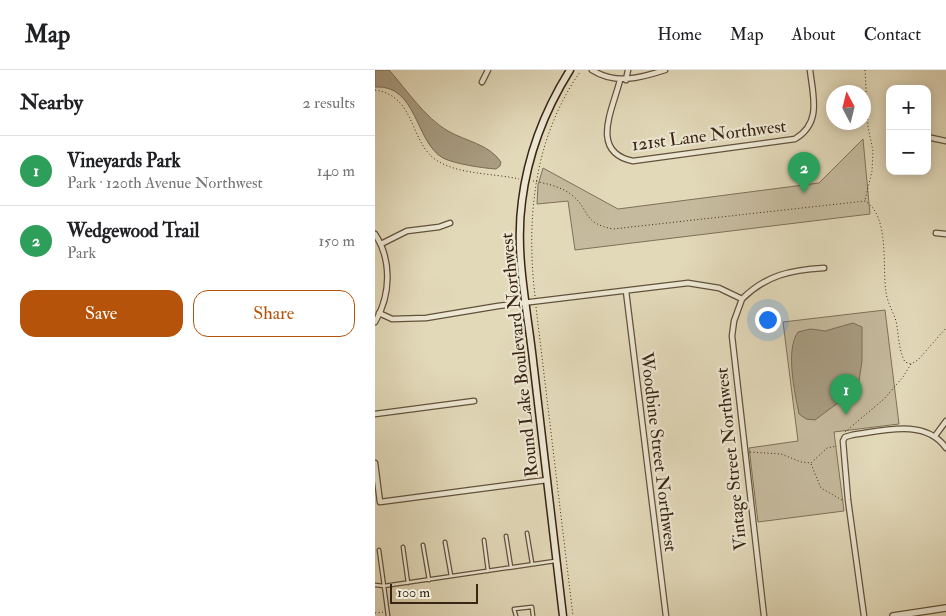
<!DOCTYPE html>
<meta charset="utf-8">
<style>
:root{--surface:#fff;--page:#f6f6f6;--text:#202124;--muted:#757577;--line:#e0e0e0;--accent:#b45309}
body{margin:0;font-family:"IM FELL Double Pica",serif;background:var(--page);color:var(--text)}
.controls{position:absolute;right:15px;top:15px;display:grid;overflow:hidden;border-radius:10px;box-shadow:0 2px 12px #0003}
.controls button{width:45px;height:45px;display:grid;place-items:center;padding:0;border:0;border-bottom:1px solid var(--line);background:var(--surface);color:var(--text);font:25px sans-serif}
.compass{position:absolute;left:451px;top:15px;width:45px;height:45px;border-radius:50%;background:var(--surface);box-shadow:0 2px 12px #0003;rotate:353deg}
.scale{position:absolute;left:15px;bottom:12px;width:88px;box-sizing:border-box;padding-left:5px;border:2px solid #382513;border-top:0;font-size:14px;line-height:18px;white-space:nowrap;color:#382513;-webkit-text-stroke:4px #ece6d2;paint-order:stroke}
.you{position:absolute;left:392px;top:249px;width:18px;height:18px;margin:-12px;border:4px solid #fff;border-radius:50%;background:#1a73e8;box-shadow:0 0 0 8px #1a73e833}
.badge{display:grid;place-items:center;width:32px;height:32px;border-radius:50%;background:var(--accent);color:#fff;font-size:16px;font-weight:700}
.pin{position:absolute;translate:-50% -41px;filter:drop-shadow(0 1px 2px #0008)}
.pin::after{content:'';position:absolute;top:26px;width:18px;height:15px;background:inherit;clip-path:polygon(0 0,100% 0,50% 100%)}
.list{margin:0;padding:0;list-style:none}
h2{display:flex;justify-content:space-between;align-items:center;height:65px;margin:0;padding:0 20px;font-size:21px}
h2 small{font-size:16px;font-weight:400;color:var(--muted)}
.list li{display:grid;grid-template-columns:32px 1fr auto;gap:15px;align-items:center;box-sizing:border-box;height:70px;padding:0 20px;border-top:1px solid var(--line)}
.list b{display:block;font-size:19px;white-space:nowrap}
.list p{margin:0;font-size:16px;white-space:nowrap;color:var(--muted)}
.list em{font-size:16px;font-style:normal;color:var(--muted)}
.actions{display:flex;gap:10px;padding:15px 20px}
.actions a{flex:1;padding:11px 0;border:1px solid var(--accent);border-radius:15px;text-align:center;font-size:18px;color:var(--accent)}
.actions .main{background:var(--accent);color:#fff}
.map{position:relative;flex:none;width:571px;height:546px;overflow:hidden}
header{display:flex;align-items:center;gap:30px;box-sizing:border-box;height:70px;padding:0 25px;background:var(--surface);border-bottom:1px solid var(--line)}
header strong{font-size:24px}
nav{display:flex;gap:28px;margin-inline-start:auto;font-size:18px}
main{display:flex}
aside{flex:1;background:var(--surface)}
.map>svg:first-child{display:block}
.green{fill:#c5ba9d;stroke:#7e7058}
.water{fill:#a89c81;stroke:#7b6c55}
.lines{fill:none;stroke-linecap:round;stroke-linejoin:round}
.service-casing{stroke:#62523c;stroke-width:5}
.minor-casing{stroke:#62523c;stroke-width:7}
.tertiary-casing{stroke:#62523c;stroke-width:8}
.secondary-casing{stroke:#382513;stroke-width:9}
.path{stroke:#382513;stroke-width:1;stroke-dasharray:1 2.5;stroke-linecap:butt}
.service{stroke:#ece6d2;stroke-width:2.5}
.minor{stroke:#ece6d2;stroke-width:4.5}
.tertiary{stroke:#ece6d2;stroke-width:5.5}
.secondary{stroke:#ece6d2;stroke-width:6}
.labels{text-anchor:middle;stroke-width:4.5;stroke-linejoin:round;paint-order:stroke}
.street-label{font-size:18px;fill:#382513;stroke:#ece6d2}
</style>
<header>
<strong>Map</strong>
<nav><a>Home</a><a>Map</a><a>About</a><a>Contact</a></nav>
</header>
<main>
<aside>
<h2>Nearby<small>2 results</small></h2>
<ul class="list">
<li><span class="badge" style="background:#2e9e5b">1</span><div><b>Vineyards Park</b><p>Park · 120th Avenue Northwest</p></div><em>140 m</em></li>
<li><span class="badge" style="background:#2e9e5b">2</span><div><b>Wedgewood Trail</b><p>Park</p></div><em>150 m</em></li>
</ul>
<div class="actions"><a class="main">Save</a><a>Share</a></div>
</aside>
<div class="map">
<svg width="571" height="546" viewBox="0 0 571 546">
<rect width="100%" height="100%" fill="#e2d9b9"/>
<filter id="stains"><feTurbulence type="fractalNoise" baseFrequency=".004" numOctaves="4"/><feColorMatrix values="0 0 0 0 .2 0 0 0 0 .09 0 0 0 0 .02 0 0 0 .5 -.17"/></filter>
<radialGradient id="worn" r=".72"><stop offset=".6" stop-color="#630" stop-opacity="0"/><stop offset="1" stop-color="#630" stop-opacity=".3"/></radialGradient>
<!-- green -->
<path class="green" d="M488,69L495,144L200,180L193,131L162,134L163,115L168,98L243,139L444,113Z
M510,240L524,354L459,362L469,441L383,452L374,378L423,371L408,252Z"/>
<!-- water -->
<path class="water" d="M0,0H14C32,20 50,48 73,61C90,71 114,74 126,92L125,96L121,99C107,98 80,94 68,88C40,72 42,14 0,17Z
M478,253L487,257V291L483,318L440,350L431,349L424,344C420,323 410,280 423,262L436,259L450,261Z"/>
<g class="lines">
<!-- service casing -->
<g class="service-casing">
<path id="service" d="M152,463L157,493
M131,466L136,497
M109,470L113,501
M70,472L76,506
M48,475L54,510
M28,477L33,513
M0,515L9,516L4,480
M13,546L9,516L180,491
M141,546L139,539L157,537L158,546"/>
</g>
<!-- minor casing -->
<g class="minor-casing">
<path id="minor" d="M217,0C241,15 265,8 290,0
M245,10C238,39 214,82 258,91L420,69C447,53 438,26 435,0
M251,10L253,0
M107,12L113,0
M552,67L571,71
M561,163L571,164
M0,164C17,190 16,225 0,252
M6,174L32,161L64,157L75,153
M251,221L291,546
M367,229L359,251L357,266L389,546
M4,243L17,249L51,248L123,236L313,213L344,218L367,229C391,205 416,200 449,198
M0,344L99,331
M560,366L571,351
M0,393L5,432L172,410
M489,546L473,430L468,371L470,367L477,365C507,361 550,348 571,378"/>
</g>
<!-- tertiary casing -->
<g class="tertiary-casing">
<path id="tertiary" d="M518,546L571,538"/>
</g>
<!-- secondary casing -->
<g class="secondary-casing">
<path id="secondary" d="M188,546C178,458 167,370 157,282C151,232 140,181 147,131C153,83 170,40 195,0"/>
</g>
<!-- path -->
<path class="path" d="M490,0L493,57L498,81L497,101L490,130
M0,20C41,26 34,71 61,90C84,105 118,103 144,109
M158,111C170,113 188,117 198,126C215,140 207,153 238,159L490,131C515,146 507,197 511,222C512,232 518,241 521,251C524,265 523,279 530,292L536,294
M160,226C151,148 159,68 205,2
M161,237L198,546
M470,362L509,329L528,307L536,294L543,290L571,258
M375,382L406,384L426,392L436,393L452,378L462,376
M436,394L446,418L467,430
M0,543L9,542"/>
<!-- service -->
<use href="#service" class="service"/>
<!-- minor -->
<use href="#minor" class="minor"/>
<!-- tertiary -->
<use href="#tertiary" class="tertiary"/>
<!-- secondary -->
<use href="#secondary" class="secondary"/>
</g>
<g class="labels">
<!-- street labels -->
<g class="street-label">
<text transform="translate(334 65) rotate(-7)" y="6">121st Lane Northwest</text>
<text transform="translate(144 285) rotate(-96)" y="6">Round Lake Boulevard Northwest</text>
<text transform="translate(284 382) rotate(83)" y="6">Woodbine Street Northwest</text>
<text transform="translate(356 389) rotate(-96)" y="6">Vintage Street Northwest</text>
</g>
</g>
<rect width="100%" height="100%" filter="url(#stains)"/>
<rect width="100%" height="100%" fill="url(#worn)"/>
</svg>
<div class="controls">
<button>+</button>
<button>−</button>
</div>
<svg class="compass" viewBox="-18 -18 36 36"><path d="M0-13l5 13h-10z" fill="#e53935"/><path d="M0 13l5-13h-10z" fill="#757577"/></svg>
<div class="scale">100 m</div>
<div class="you"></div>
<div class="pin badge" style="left:471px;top:345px;background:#2e9e5b">1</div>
<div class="pin badge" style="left:429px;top:123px;background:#2e9e5b">2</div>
</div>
</main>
